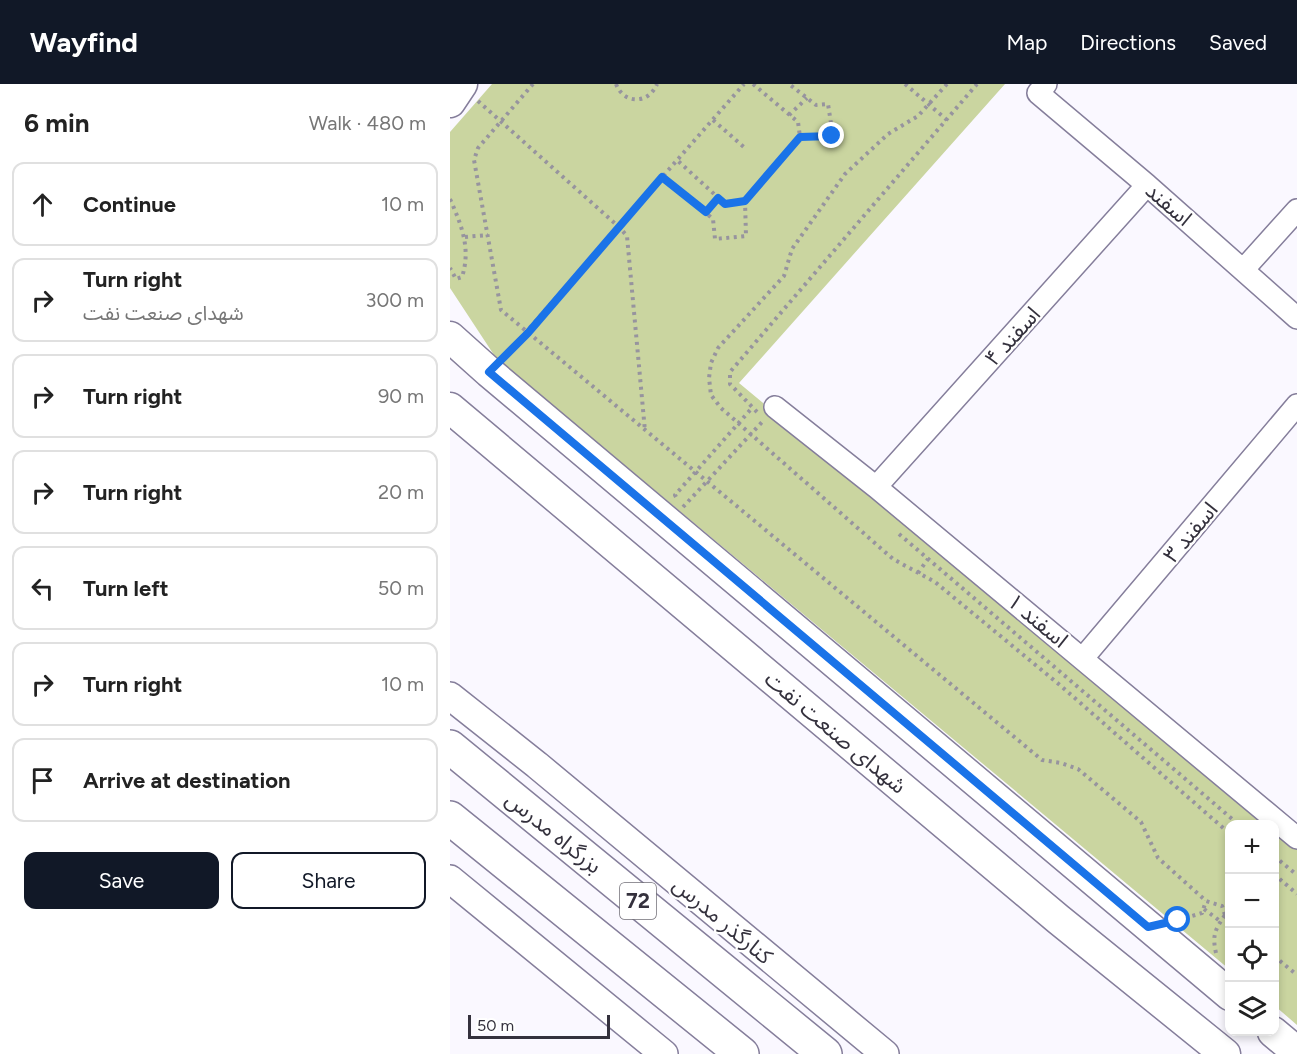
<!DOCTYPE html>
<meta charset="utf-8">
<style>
:root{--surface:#fff;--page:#f6f6f6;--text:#222;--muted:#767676;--line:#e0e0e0;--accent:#111827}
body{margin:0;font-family:Figtree,"Noto Sans Arabic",sans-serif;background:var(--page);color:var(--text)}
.controls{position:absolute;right:18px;bottom:18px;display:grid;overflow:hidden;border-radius:12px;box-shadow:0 3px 9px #0003}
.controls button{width:54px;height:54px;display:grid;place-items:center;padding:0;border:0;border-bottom:2px solid var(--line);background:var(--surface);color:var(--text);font:30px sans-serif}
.scale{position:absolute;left:18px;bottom:15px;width:142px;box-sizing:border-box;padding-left:6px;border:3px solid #34313d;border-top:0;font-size:16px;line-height:21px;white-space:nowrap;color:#34313d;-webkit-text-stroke:4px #fff;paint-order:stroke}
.stop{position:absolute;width:18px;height:18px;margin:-14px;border:4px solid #1a73e8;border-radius:50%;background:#fff}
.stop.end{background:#1a73e8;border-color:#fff;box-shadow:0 2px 6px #0008}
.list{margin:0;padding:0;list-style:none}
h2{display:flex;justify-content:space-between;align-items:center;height:78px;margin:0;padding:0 24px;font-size:26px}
h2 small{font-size:20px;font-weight:400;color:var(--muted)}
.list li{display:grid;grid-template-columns:39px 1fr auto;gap:18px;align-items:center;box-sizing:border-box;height:84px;margin:0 12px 12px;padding:0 12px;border:2px solid var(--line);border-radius:12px}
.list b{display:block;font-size:22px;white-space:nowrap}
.list p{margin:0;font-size:20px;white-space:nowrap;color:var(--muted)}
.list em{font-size:20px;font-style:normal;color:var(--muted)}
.actions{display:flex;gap:12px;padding:18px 24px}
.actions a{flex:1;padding:14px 0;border:2px solid var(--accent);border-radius:12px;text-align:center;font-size:21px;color:var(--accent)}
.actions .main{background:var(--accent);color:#fff}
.icon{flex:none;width:33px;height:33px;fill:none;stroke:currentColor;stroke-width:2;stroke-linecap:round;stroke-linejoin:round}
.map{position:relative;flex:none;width:847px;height:970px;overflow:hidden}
header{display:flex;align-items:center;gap:36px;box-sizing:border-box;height:84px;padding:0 30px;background:var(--accent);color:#fff}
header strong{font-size:28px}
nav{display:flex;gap:33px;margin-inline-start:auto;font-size:21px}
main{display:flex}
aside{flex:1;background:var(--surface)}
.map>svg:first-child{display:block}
.green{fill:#cad5a0}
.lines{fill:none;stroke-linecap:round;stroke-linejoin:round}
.minor-casing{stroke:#857e9b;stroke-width:24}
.tertiary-casing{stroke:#857e9b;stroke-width:30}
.secondary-casing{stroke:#857e9b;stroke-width:33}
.trunk-casing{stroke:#857e9b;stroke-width:36}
.path{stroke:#97949e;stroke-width:4;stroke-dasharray:3 4.5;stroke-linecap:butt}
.minor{stroke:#fff;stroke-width:21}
.tertiary{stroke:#fff;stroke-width:27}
.secondary{stroke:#fff;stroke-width:30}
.trunk{stroke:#fff;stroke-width:33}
.route{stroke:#1a73e8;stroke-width:8}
.labels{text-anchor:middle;stroke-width:4.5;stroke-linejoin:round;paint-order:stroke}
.shield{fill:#fff;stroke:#716f77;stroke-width:1.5}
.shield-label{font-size:21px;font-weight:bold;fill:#34313d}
.street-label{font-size:22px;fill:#34313d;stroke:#fff}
</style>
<header>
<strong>Wayfind</strong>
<nav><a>Map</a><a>Directions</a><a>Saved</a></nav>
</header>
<main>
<aside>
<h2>6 min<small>Walk · 480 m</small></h2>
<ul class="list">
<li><svg class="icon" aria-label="ahead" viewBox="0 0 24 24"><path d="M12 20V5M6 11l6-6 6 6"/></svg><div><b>Continue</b></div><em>10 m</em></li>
<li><svg class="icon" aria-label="right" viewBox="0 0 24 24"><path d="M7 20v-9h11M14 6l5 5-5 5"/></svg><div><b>Turn right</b><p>شهدای صنعت نفت</p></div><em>300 m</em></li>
<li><svg class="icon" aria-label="right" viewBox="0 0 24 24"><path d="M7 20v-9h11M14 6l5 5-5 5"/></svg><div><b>Turn right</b></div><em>90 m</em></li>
<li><svg class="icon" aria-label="right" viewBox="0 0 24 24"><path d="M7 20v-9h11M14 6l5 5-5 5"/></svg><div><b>Turn right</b></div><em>20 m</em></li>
<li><svg class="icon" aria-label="left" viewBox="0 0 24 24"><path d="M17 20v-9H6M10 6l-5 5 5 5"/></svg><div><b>Turn left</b></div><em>50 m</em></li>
<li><svg class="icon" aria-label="right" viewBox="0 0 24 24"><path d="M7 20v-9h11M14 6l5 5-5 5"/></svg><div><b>Turn right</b></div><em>10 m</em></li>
<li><svg class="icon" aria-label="arrive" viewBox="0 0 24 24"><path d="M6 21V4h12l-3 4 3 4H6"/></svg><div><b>Arrive at destination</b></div></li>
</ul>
<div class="actions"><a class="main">Save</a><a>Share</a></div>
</aside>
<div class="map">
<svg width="847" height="970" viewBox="0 0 847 970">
<rect width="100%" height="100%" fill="#faf8ff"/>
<!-- green -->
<path class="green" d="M42,0H555L289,299L819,740H780L779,885L46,274L0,204V48Z
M824,745L847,764V941L825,922Z"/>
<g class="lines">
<!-- minor casing -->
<g class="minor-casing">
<path id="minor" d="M596,0L588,9L697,101L847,234
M793,186L847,126
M325,323L426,403L847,754
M426,403L697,101
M633,574L847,321"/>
</g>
<!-- tertiary casing -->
<g class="tertiary-casing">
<path id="tertiary" d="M0,612L87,681L435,970
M0,795L214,970"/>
</g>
<!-- secondary casing -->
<g class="secondary-casing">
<path id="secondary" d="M0,18L12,0
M0,253L39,288L780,911
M0,324L608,835L775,970
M823,948L847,968"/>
</g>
<!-- trunk casing -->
<g class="trunk-casing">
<path id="trunk" d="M0,663L375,970
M0,734L292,970"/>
</g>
<!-- path -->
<path class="path" d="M83,0L28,64L24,76L51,226L592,676L611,679L628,685L691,738L708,774L756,817L772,822L775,831L780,835
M166,0C174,21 199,20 207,0
M303,0L348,38L350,53L383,52L378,20L366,21L339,0
M455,0L497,36
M497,0L468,32L438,50L395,90L342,165L334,192L268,264L261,279L259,294L261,311L271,324L443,475L485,498L611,602L780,750
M28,17L169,143L177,152L195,347
M339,31L357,14
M263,36L295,64
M212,93L263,135L265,155L296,152L295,117L275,120L227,76
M0,115C12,142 21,165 12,193L6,195L0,184
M295,117L350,53
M256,128L268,114
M15,153L38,151
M55,272L294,0
M307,328L280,300V288L527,0
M226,413L225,411L302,324
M233,423L314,336
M449,450L788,740
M468,489L478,475
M824,772L847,791
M824,790L847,810
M754,825L770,837
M728,836L752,829L756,817
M766,869C762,851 765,846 775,831
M824,872L847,891"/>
<!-- minor -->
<use href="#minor" class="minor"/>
<!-- tertiary -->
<use href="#tertiary" class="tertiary"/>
<!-- secondary -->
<use href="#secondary" class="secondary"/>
<!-- trunk -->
<use href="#trunk" class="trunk"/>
</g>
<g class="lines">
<!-- route -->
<path class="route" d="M382,52L350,53L295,117L275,120L268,114L256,128L212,93L78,249L39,288L698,843L728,836"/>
</g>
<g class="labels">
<!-- shield labels -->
<rect class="shield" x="170" y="799" width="36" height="36" rx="4.5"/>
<g class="shield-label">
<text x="188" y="824">72</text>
</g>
<!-- street labels -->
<g class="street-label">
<text transform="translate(719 120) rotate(41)" y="8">اسفند</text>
<text transform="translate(562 252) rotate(-48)" y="8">اسفند ۴</text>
<text transform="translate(740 448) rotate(-50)" y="8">اسفند ۳</text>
<text transform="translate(588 536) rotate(40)" y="8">اسفند ۱</text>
<text transform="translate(386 648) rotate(40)" y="8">شهدای صنعت نفت</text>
<text transform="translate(104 748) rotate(39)" y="8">بزرگراه مدرس</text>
<text transform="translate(273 836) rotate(40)" y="8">کنارگذر مدرس</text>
</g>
</g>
</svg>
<div class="controls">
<button>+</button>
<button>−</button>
<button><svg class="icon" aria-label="locate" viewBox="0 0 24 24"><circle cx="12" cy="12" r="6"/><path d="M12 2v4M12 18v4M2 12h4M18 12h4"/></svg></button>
<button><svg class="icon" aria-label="layers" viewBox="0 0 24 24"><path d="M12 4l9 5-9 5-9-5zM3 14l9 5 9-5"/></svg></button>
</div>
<div class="scale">50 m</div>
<div class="stop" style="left:728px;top:836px"></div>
<div class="stop end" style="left:382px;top:52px"></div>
</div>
</main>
